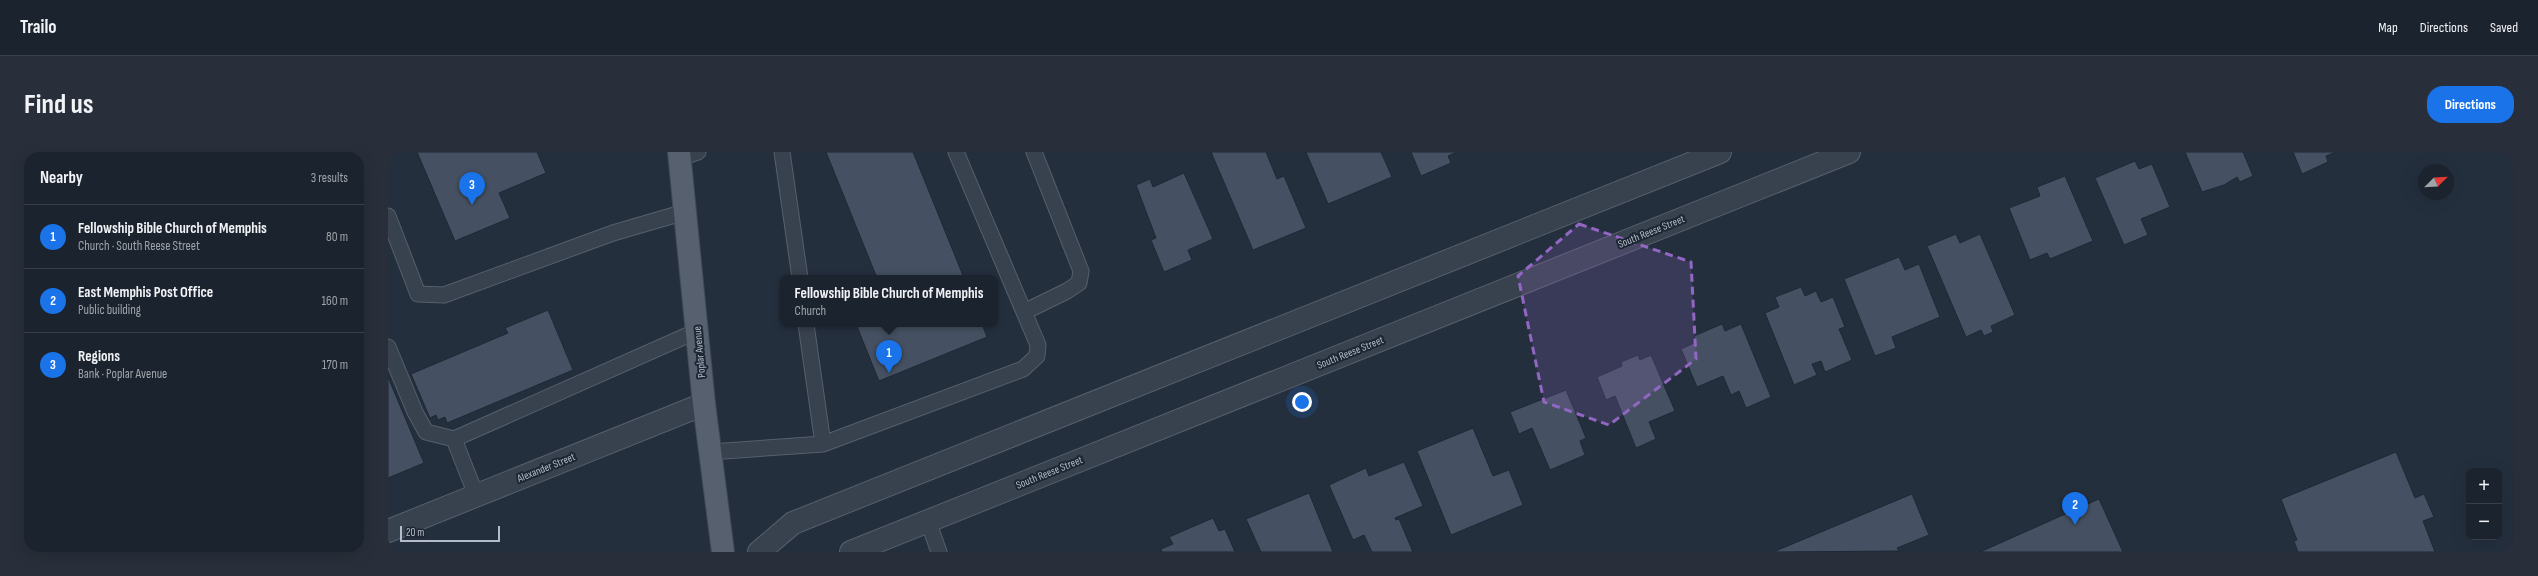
<!DOCTYPE html>
<meta charset="utf-8">
<style>
:root{--surface:#1b232e;--page:#282f3a;--text:#f1f3f6;--muted:#a0a4aa;--line:#39404a;--accent:#1a73e8}
body{margin:0;font-family:"Sofia Sans Condensed",sans-serif;background:var(--page);color:var(--text)}
.controls{position:absolute;right:12px;bottom:12px;display:grid;overflow:hidden;border-radius:8px;box-shadow:0 4px 16px #0002}
.controls button{width:36px;height:36px;display:grid;place-items:center;padding:0;border:0;border-bottom:1px solid var(--line);background:var(--surface);color:var(--text);font:20px sans-serif}
.compass{position:absolute;left:2030px;top:12px;width:36px;height:36px;border-radius:50%;background:var(--surface);box-shadow:0 4px 16px #0002;rotate:66deg}
.scale{position:absolute;left:12px;bottom:10px;width:100px;box-sizing:border-box;padding-left:4px;border:2px solid #b4bcc9;border-top:0;font-size:11px;line-height:14px;white-space:nowrap;color:#b4bcc9;-webkit-text-stroke:3px #1d2633;paint-order:stroke}
.you{position:absolute;left:914px;top:250px;width:14px;height:14px;margin:-10px;border:3px solid #fff;border-radius:50%;background:#1a73e8;box-shadow:0 0 0 6px #1a73e833}
.badge{display:grid;place-items:center;width:26px;height:26px;border-radius:50%;background:var(--accent);color:#fff;font-size:13px;font-weight:700}
.pin{position:absolute;translate:-50% -33px;filter:drop-shadow(0 1px 2px #0008)}
.pin::after{content:'';position:absolute;top:21px;width:14px;height:12px;background:inherit;clip-path:polygon(0 0,100% 0,50% 100%)}
.popup{position:absolute;left:392px;top:123px;width:218px;height:52px;box-sizing:border-box;display:grid;place-content:center;border-radius:8px;background:var(--surface);filter:drop-shadow(0 1px 3px #0005);font-size:13px;white-space:nowrap;color:var(--muted)}
.popup b{font-size:15px;color:var(--text)}
.popup::after{content:'';position:absolute;left:50%;top:100%;margin-left:-8px;border:8px solid transparent;border-top-color:var(--surface)}
.list{margin:0;padding:0;list-style:none}
h2{display:flex;justify-content:space-between;align-items:center;height:52px;margin:0;padding:0 16px;font-size:17px}
h2 small{font-size:13px;font-weight:400;color:var(--muted)}
.list li{display:grid;grid-template-columns:26px 1fr auto;gap:12px;align-items:center;box-sizing:border-box;height:64px;padding:0 16px;border-top:1px solid var(--line)}
.list b{display:block;font-size:15px;white-space:nowrap}
.list p{margin:0;font-size:13px;white-space:nowrap;color:var(--muted)}
.list em{font-size:13px;font-style:normal;color:var(--muted)}
.map{position:relative;flex:none;width:2126px;height:400px;overflow:hidden;border-radius:16px}
header{display:flex;align-items:center;gap:24px;box-sizing:border-box;height:56px;padding:0 20px;background:var(--surface);border-bottom:1px solid var(--line)}
header strong{font-size:19px}
nav{display:flex;gap:22px;margin-inline-start:auto;font-size:14px}
.intro{display:flex;align-items:center;justify-content:space-between;box-sizing:border-box;height:96px;padding:0 24px}
h1{margin:0;font-size:28px}
.button{padding:10px 18px;border-radius:16px;background:var(--accent);color:#fff;font-size:14px;font-weight:700}
main{display:flex;gap:24px;padding:0 24px}
aside{flex:1;background:var(--surface);border-radius:16px;box-shadow:0 4px 16px #0002}
.map>svg:first-child{display:block}
.building{fill:#455162;stroke:#1f2835}
.lines{fill:none;stroke-linecap:round;stroke-linejoin:round}
.service-casing{stroke:#565f6c;stroke-width:17}
.minor-casing{stroke:#565f6c;stroke-width:24}
.primary-casing{stroke:#414a57;stroke-width:24}
.service{stroke:#38414e;stroke-width:15}
.minor{stroke:#38414e;stroke-width:22}
.primary{stroke:#56606e;stroke-width:22}
.marked{fill:#9266c3;fill-opacity:0.2;stroke:#9266c3;stroke-width:3;stroke-dasharray:8 5;stroke-linejoin:round}
.labels{text-anchor:middle;stroke-width:4;stroke-linejoin:round;paint-order:stroke}
.street-label{font-size:11px;fill:#b4bcc9;stroke:#1d2633}
</style>
<header>
<strong>Trailo</strong>
<nav><a>Map</a><a>Directions</a><a>Saved</a></nav>
</header>
<div class="intro"><h1>Find us</h1><a class="button">Directions</a></div>
<main>
<aside>
<h2>Nearby<small>3 results</small></h2>
<ul class="list">
<li><span class="badge">1</span><div><b>Fellowship Bible Church of Memphis</b><p>Church · South Reese Street</p></div><em>80 m</em></li>
<li><span class="badge">2</span><div><b>East Memphis Post Office</b><p>Public building</p></div><em>160 m</em></li>
<li><span class="badge">3</span><div><b>Regions</b><p>Bank · Poplar Avenue</p></div><em>170 m</em></li>
</ul>
</aside>
<div class="map">
<svg width="2126" height="400" viewBox="0 0 2126 400">
<rect width="100%" height="100%" fill="#242f3e"/>
<!-- building -->
<path class="building" d="M29,0H149L158,21L111,41L122,66L67,89Z
M438,0H525L576,126H489Z
M823,0H878L889,27L896,24L918,76L865,98Z
M918,0H993L1004,25L940,52Z
M1023,0H1069L1060,4L1063,11L1033,24Z
M1797,0H1855L1865,24L1852,30L1849,25L1836,33L1814,40Z
M1905,0H1948L1938,4L1940,10L1914,22Z
M1747,9L1751,17L1764,12L1782,55L1753,67L1760,83L1736,93L1707,26Z
M796,21L825,87L800,98L804,108L776,120L763,88L768,86L748,33L762,27L765,35Z
M1677,24L1705,89L1662,107L1659,101L1642,108L1621,56L1652,44L1649,35Z
M1568,82L1572,91L1592,82L1627,163L1603,174L1605,180L1596,184L1593,178L1578,185L1539,94Z
M1511,105L1517,118L1531,112L1552,165L1504,185L1508,196L1487,204L1456,127Z
M1413,135L1417,144L1428,139L1433,150L1445,145L1457,175L1451,177L1464,208L1437,220L1433,209L1424,212L1429,223L1406,233L1377,161L1391,155L1387,145Z
M160,158L185,218L59,271L57,265L50,268L48,263L42,266L23,222L120,181L117,176Z
M468,172H594L599,185L491,229Z
M1334,172L1337,179L1353,172L1383,245L1358,256L1351,239L1343,243L1335,224L1309,235L1293,197L1308,190L1306,184Z
M1250,203L1252,208L1263,203L1287,259L1261,270L1268,287L1248,296L1227,244L1218,248L1209,225L1234,214L1233,210Z
M0,225L36,311L0,326Z
M1178,238L1198,286L1192,289L1197,303L1162,318L1144,276L1131,282L1122,260Z
M1085,276L1105,324L1121,318L1135,353L1063,383L1029,299Z
M2008,300L2027,346L2036,342L2046,365L2035,369L2047,400H1910L1906,389L1909,388L1893,347Z
M1016,310L1035,354L1007,366L1008,368L1011,367L1025,400H984L976,383L965,388L941,333L978,316L981,324Z
M921,341L945,400H873L858,367Z
M1524,342L1541,383L1509,396L1511,399L1385,400Z
M1711,347L1735,400H1592Z
M825,366L831,379L837,377L847,400H774L773,397L785,392L781,385Z"/>
<g class="lines">
<!-- service casing -->
<g class="service-casing">
<path id="service" d="M394,0L412,126
M292,6L310,0
M0,64L30,142L56,143L225,81L297,60
M636,160L679,139L691,131L693,119L646,0
M418,172L435,292
M0,195L27,260L38,280L66,287L309,179
M66,287L88,343
M322,300L435,292L635,217L649,204L650,193L568,0
M540,369L551,400"/>
</g>
<!-- minor casing -->
<g class="minor-casing">
<path id="minor" d="M0,379L316,252
M371,400L405,371L1332,0
M463,400L1461,0"/>
</g>
<!-- primary casing -->
<g class="primary-casing">
<path id="primary" d="M291,0L316,252L335,400"/>
</g>
<!-- service -->
<use href="#service" class="service"/>
<!-- minor -->
<use href="#minor" class="minor"/>
<!-- primary -->
<use href="#primary" class="primary"/>
</g>
<!-- marked area -->
<path class="marked" d="M1191,72L1303,110L1308,207L1221,273L1156,250L1130,124Z"/>
<g class="labels">
<!-- street labels -->
<g class="street-label">
<text transform="translate(1263 79) rotate(-22)" y="4">South Reese Street</text>
<text transform="translate(311 200) rotate(-95)" y="4">Poplar Avenue</text>
<text transform="translate(962 200) rotate(-22)" y="4">South Reese Street</text>
<text transform="translate(158 315) rotate(-22)" y="4">Alexander Street</text>
<text transform="translate(661 320) rotate(-22)" y="4">South Reese Street</text>
</g>
</g>
</svg>
<div class="controls">
<button>+</button>
<button>−</button>
</div>
<svg class="compass" viewBox="-18 -18 36 36"><path d="M0-13l5 13h-10z" fill="#e53935"/><path d="M0 13l5-13h-10z" fill="#a0a4aa"/></svg>
<div class="scale">20 m</div>
<div class="you"></div>
<div class="pin badge" style="left:501px;top:221px">1</div>
<div class="popup"><b>Fellowship Bible Church of Memphis</b>Church</div>
<div class="pin badge" style="left:1687px;top:373px">2</div>
<div class="pin badge" style="left:84px;top:53px">3</div>
</div>
</main>
